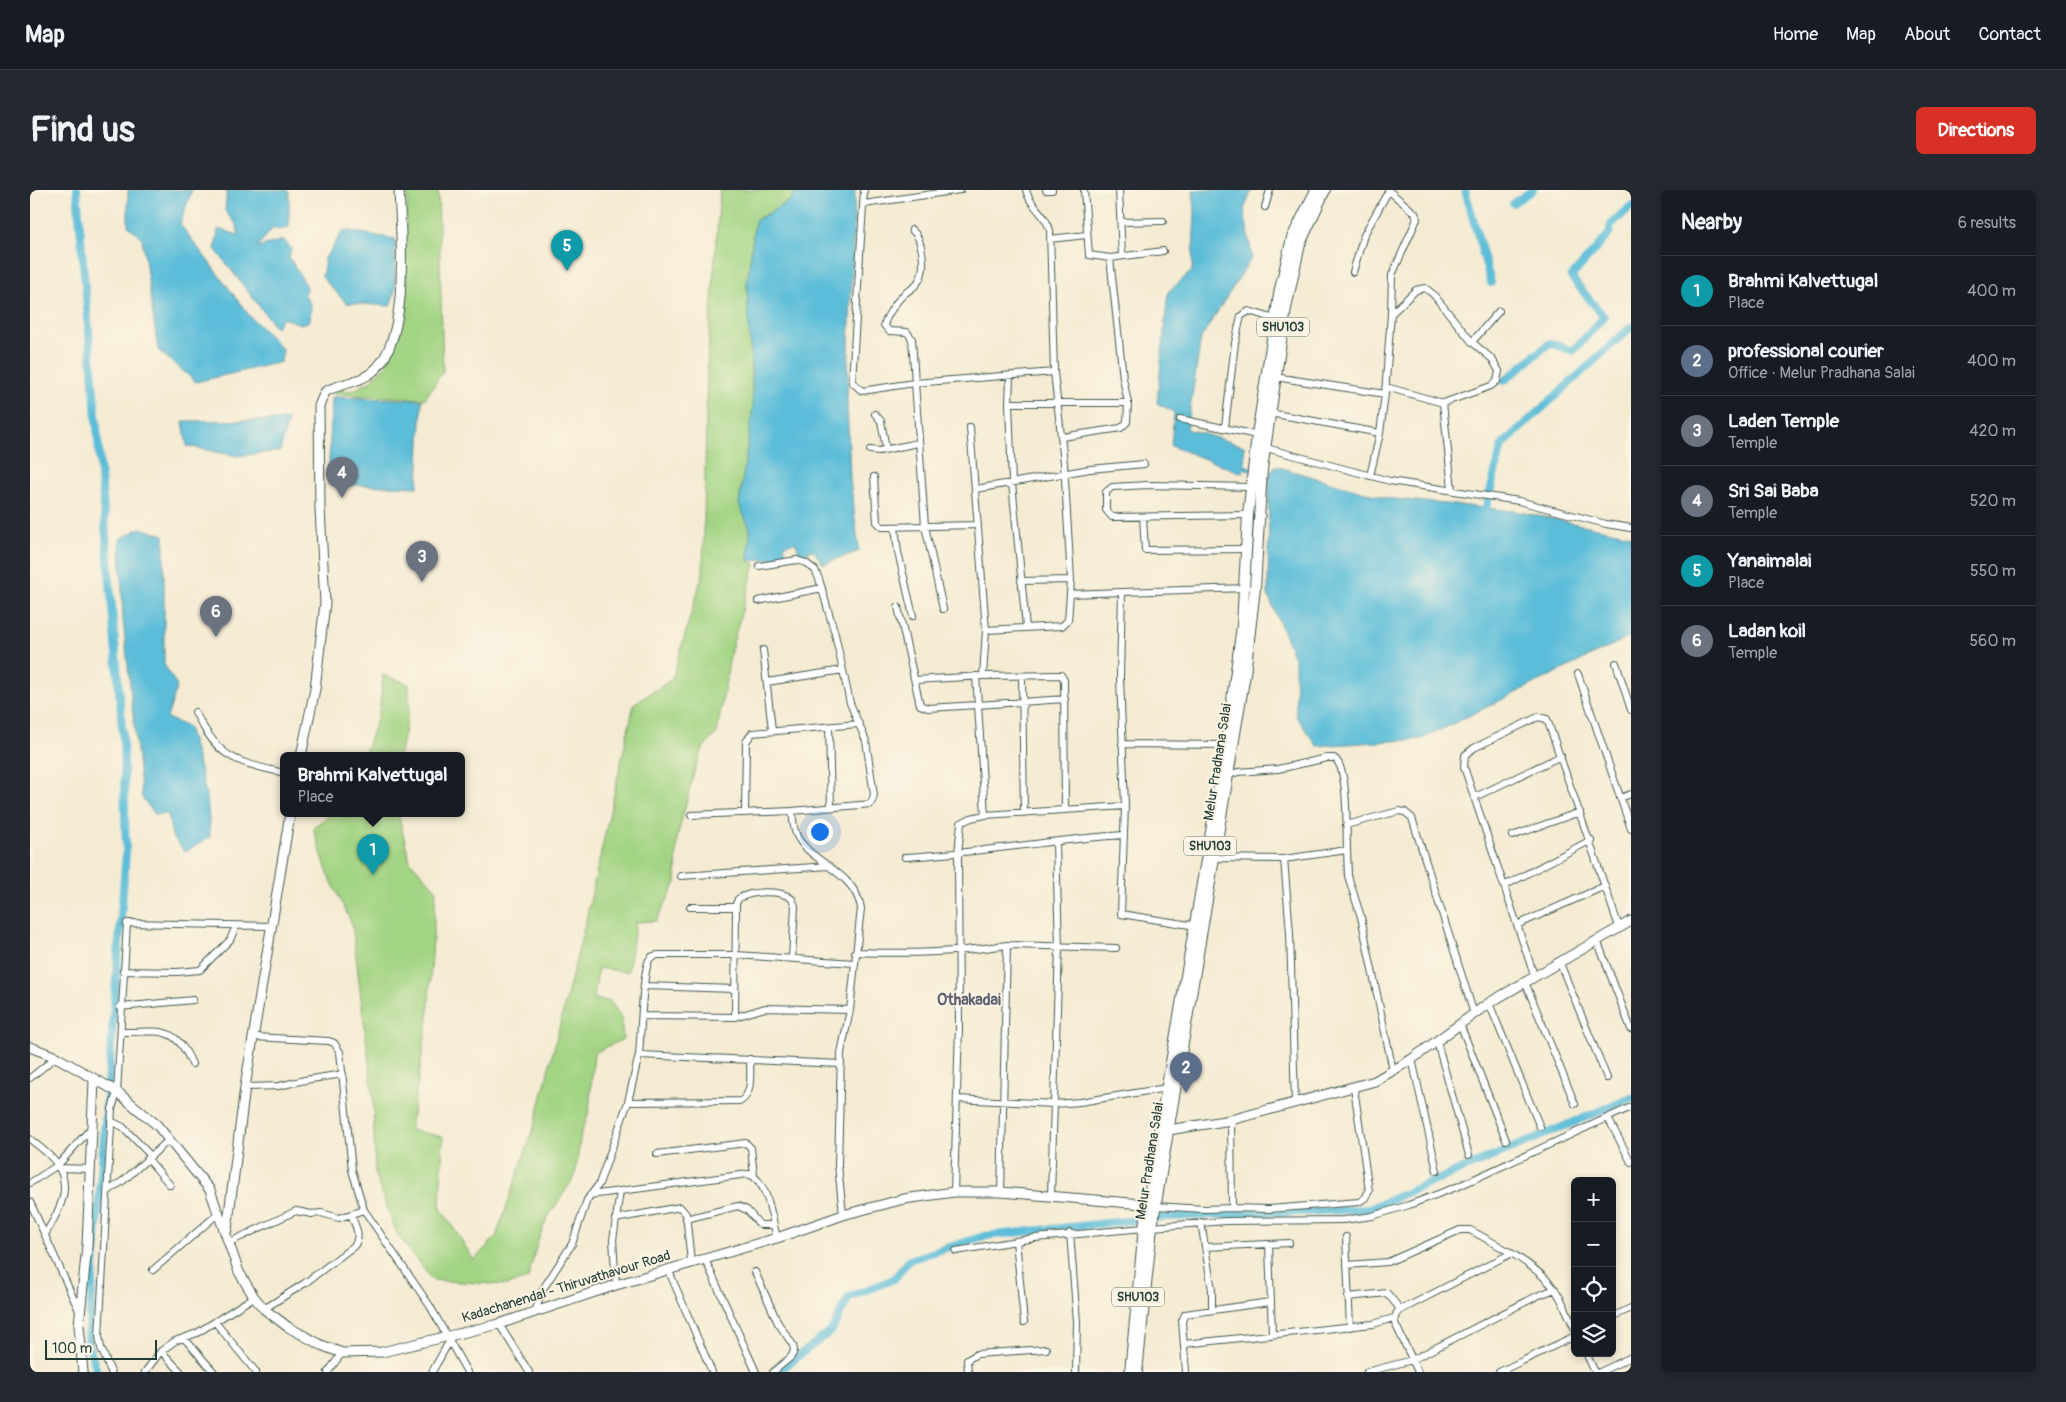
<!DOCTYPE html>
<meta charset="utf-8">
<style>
:root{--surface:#171b24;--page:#242831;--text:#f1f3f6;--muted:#9ea1a6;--line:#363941;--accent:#d93025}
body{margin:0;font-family:Pangolin,sans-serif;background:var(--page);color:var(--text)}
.controls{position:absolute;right:15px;bottom:15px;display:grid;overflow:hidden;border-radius:8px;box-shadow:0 2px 8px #0003}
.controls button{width:45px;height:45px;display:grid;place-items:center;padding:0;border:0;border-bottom:1px solid var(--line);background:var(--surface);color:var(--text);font:25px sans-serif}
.scale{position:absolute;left:15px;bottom:12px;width:112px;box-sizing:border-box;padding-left:5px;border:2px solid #1f3d34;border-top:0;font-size:14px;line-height:18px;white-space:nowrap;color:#1f3d34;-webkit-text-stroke:4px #fcf5e5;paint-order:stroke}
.you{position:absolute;left:789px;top:641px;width:18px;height:18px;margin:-12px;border:4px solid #fff;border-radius:50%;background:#1a73e8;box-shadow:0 0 0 8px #1a73e833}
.badge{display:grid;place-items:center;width:32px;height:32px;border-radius:50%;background:var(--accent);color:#fff;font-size:16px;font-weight:700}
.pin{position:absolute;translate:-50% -41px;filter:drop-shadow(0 1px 2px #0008)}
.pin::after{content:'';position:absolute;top:26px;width:18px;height:15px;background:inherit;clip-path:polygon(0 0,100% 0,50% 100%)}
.popup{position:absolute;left:250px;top:562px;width:185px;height:65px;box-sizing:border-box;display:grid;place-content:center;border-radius:8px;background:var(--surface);filter:drop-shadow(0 1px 4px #0005);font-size:16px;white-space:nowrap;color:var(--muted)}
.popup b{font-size:19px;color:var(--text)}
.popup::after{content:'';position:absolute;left:50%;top:100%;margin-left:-10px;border:10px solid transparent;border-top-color:var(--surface)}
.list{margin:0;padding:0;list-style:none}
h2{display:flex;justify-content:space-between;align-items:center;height:65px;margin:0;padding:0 20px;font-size:21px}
h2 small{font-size:16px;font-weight:400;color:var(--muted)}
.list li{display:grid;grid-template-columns:32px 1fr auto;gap:15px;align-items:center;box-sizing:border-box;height:70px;padding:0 20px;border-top:1px solid var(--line)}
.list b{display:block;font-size:19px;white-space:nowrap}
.list p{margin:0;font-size:16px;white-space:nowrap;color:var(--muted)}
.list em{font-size:16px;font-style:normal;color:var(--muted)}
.icon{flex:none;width:28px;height:28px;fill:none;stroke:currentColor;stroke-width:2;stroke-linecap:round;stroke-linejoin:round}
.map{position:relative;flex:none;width:1601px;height:1182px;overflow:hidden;border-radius:8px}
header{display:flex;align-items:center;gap:30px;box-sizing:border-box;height:70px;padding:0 25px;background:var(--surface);border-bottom:1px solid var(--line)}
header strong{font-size:24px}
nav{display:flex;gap:28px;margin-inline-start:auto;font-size:18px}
.intro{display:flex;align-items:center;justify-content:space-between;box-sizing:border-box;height:120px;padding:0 30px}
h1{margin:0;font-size:35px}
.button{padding:12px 22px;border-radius:8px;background:var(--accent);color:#fff;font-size:18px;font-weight:700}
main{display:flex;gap:30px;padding:0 30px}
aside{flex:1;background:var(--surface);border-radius:8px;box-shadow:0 2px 8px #0003}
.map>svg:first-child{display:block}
.green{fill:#a3d483;stroke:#61885c}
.water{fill:#5bbdd9;stroke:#3d7d86}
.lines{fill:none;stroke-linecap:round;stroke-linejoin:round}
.canal{stroke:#5bbdd9;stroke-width:8}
.street-casing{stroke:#3f574c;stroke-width:8}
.secondary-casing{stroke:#3f574c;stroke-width:11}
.primary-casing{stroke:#3f574c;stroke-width:12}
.street{stroke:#fff;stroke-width:6}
.secondary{stroke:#fff;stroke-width:9}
.primary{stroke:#fff;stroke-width:10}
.labels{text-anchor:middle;stroke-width:4;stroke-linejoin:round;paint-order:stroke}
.shield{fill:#fcf5e5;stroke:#617469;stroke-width:1}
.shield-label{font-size:12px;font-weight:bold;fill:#1f3d34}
.street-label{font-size:14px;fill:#1f3d34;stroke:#fcf5e5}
.quarter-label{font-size:16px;font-weight:bold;fill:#5e5f6f;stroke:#fcf5e5}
</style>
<header>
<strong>Map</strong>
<nav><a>Home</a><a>Map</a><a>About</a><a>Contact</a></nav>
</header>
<div class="intro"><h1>Find us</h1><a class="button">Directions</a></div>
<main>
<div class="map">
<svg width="1601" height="1182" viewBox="0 0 1601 1182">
<rect width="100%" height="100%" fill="#fcf5e5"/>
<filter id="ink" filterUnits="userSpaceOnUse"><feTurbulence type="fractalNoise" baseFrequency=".02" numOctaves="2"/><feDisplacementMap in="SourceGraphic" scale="10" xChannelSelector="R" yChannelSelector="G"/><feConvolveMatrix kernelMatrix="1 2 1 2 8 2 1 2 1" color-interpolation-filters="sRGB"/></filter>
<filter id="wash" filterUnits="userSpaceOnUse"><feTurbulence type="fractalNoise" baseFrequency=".0096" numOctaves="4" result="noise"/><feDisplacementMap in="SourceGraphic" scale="20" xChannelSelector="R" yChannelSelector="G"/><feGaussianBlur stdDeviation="1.12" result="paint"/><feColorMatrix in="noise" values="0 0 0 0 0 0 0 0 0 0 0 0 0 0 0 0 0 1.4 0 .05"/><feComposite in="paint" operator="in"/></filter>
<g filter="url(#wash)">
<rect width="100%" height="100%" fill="#f5ebd3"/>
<!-- green -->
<path class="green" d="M378,0H408L413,181L395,209L304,204L306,199L322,201L341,191L357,174L370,141Z
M690,0H766L761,10L725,31L717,94L723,217L709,314L720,339L718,371L725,374L701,460L687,543L674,557L666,575L647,648L646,693L626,731L606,732L598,782L568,778L564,809L580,811L591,827L593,849L564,863L559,922L551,943L545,986L518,1027L508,1050L498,1089L476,1095L402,1090L367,1044L345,985L343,906L322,734L298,684L283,637L302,624H368L380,671L406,699L398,828L380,940L413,947L410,1017L444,1070L466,1047L505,934L555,734L604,514L642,489L673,383L677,176Z
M353,485L379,494V520L369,566H334L349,523Z"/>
<!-- water -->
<path class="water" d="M98,0H162L150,34L219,125L253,160L251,172L166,192L128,160L112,48L98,36Z
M197,0H256L259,2V37L250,40L244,37L227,57L254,50L261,58L259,67L277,97L274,104L281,115L280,131L271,134L252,128L246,138L185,59L188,39L209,45L206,34L195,21Z
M766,0H825L817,210L820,289L829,361L793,374L783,360L770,364L765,352L754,355L757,367L718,371L720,339L709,314L723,217L717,94L725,31L761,10Z
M1163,0H1222L1214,20L1222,67L1171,148L1157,239L1214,256L1215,275L1239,285L1245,276L1356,308L1485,321L1601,345V446L1392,549L1287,556L1266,526L1265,470L1238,405L1239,288L1214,278L1212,283L1141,256L1144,222L1127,213L1138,102L1162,81L1165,22Z
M314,40L365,49V101L360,116L316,113L292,87L295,68Z
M302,207L392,210L388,297L298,294Z
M258,230L250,261L207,266L157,256L153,231Z
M110,338L134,345V474L147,496L137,528L158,537C169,574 180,608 180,647L155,662L142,646L138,624H125L112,608L93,430L90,349Z"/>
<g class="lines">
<!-- canal -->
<path class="canal" d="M47,0L93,548L96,662L58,1153L67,1182
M1435,0L1461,93
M1483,13L1503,0
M1474,191L1520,153L1543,161L1574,127L1541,87L1579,44L1581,35L1601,16
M1448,322L1456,318L1472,255L1601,137
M748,1182L802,1140L819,1107L864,1089L879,1070L954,1046L1136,1027L1338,1019L1601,908"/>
</g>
</g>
<g filter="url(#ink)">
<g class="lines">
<!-- street casing -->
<g class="street-casing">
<path id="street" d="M834,0L822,192L832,201L884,193L1024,182
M996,0C1000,17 1015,22 1020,40L1024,182L1034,273L1041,390L1040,404
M1016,0H1022
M1054,0L1059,65L1080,68L1133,61
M1089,0L1092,66
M834,14L930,0
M1235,17L1240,0
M1091,32L1133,31
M882,40C893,49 897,80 888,92C885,98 878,100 873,105C866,112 857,125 854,135L859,141L877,142L882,149L895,336L913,419
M1020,49L1056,45
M1323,82L1334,45L1359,0
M1361,124L1386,100L1395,98L1403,104L1442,152L1469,121
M980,187L979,213H1098
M1245,187L1355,204L1361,124L1362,85L1387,29L1385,23L1358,0
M1356,197L1413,213
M979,213L982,293L996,437
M1240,223L1350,243
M845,224L851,231L856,259
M1150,229L1227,245
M940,237L956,440
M1195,237L1205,153L1211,126L1219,121L1245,129
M1032,247L1091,238L1097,232L1098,213L1093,188L1080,68
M1236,258L1360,291L1489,311L1576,334L1601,338
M840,260L849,261L888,253
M1340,286L1350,243L1355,204
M844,287L847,332L852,337L948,335
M946,299L1060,279L1114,274
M1422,299L1413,213L1461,196L1467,191L1469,181L1462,169L1442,152
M1218,325L1082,327L1076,320V302L1082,297L1118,295L1222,297
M1113,327L1115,360L1217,359
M865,337L868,362L883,426
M729,376L767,370L776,373L785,380L789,389L805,444L820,513L836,551L844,605L841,614L762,621
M991,391L1041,390
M728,411L792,398
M868,417L890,515L898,518L948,515L955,625
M733,460L742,540
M1586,473L1601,520
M1548,484L1601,639
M946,486L948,515L1035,509
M953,486L956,440L1032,436L1038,430L1040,404L1092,402
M992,487L994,623
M885,490L953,486L1031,485L1034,490L1035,619
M737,492L813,480
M165,522C190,570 204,571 254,583
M799,537L801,617
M1092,554L1196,555
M1199,585L1208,582L1248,579L1297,568H1304C1319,577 1316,642 1317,660L1254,669L1260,743L1265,913
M1445,607L1531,566
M1590,608L1601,604
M1095,616L1090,487L1092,402L1217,398
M715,623L716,552L722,543L828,534
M661,625L762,621C763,628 763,636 766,644C779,673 824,680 831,718L820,820L811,863L808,975L813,1025
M1316,635L1369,621L1375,622L1382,628L1444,824
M1482,646L1550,622
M1317,660L1318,686L1331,727L1363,881
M875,667C948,663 1020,650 1093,645
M1185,668L1254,669
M651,686L799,676
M1474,696L1561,650
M660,717H706
M1487,735L1575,696
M1567,750L1601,839
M977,755L1086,758
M825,762C881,764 922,763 977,755L971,1002
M1529,771L1577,888
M93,781L147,782L170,780L200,750L206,736
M1504,785L1434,577L1435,565L1444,558L1508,527L1517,529L1589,737
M1495,792L1545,914
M615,796L705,799
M1459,813L1510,937
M90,817L163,810
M613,826L705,827L706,714L708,709C720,701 751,699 762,709L765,716L762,768
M705,827L735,818L820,820
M1430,834L1476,950
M91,842C130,842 145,834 162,874
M224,847L299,851L304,853L310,862L322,980L334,1020L400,1116L437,1182
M1407,852L1439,965
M1382,869L1407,981
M811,874L609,865C611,845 612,785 619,770C621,766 624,765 629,765H706L824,773
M0,888L26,867
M215,897L249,896L275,890L313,884
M927,909L1024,914L1050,912L1136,898
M598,912L609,865
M1578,928L1601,972
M1201,930L1202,1018L1239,1019L1329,1012L1335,1008L1339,1001L1324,898
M81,931L93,937L121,966
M0,949C8,956 20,964 26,973C44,998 28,1022 16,1043
M627,964L716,953L721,958L724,986
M118,969L140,995
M29,978L61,979
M0,993L28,975L62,937
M77,1002L94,990L140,949
M924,1002L929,837L928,664L931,633L941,628L955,625L1095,616L1091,724L1166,736
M560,1005L718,984C738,989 742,1030 747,1048
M1021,1005L1029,758L1026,653
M0,1012L50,1123
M1126,1016L1174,1019L1202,1018
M585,1029L650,1017L656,1024L661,1072
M656,1029L708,1016L717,1020L730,1035H744
M1171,1032L1182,1100V1119
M1122,1037L1196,1031L1314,1030L1342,1026L1379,1015L1429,996L1601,917
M1040,1043L1047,1132L1046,1182
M1316,1047L1320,1137
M986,1051L994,1132
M200,1052L266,1021L282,1024L291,1023L309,1028L334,1020
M1239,1054L1242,1145
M1175,1057L1259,1053
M926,1061L1005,1048L1114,1038
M675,1069L726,1182
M1317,1075L1358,1072L1430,1040H1440C1466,1054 1505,1074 1523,1097C1533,1109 1538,1126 1545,1139
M638,1079L682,1182
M123,1080L190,1022
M725,1082L748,1133L763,1155L764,1161L761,1167L743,1182
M586,1095L583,1050L590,1001
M1318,1107L1357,1103L1370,1119
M234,1119L275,1093L324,1056C332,1046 325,1035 321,1025
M505,1122L513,1099L542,1054L557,1010L569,994L598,912L711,911C723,903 720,883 720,869
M1582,1127L1601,1118
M185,1132L226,1182
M469,1134L499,1182
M154,1148L184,1182
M1154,1154L1343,1134L1364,1128
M131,1161L151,1182
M1556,1163L1565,1182
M81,1182L71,1158L69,1146L82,919L87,902L97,733L240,736
M115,1182L131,1161L145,1151L167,1143L224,1107
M298,1182L312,1163
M402,1182L420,1150
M938,1182L937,1170L947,1164L1016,1159
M1156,1182L1152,1131L1155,1124L1240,1112
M1337,1182L1382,1170L1507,1106L1525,1099
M1388,1182L1364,1131L1367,1122L1480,1064
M1469,1182L1545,1146
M1570,1182L1601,1167"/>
</g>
<!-- secondary casing -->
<g class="secondary-casing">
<path id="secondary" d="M271,566L285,499L295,413L290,319L289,216L295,202C309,193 327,194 341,183C381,154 371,45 369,0
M0,857L26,867L86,901L127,935L180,1000L209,1082L224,1107L234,1119L258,1137L291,1155L312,1163L352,1162L469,1134L586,1095L747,1048L813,1025L874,1009L924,1002H971L1124,1015
M1132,941L1201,930L1345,891L1382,869L1459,813L1601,731
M197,1040L215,897L260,624
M53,1182L49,1135L57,1056L64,890"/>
</g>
<!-- primary casing -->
<g class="primary-casing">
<path id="primary" d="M1100,1182L1114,1038L1129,942L1196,555L1212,436L1218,325L1227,245L1250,99L1262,48L1286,0
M1107,1182L1122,1037L1215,484L1225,398L1232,279L1256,118L1270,54L1295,0"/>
</g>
<!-- street -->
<use href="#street" class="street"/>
<!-- secondary -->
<use href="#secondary" class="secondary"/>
<!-- primary -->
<use href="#primary" class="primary"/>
</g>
</g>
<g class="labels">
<!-- shield labels -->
<g class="shield">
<rect x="1227" y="127.5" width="52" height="19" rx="4"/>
<rect x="1154" y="646.5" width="52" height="19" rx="4"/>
<rect x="1082" y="1097.5" width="52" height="19" rx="4"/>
</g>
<g class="shield-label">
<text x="1253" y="141">SHU103</text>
<text x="1180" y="660">SHU103</text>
<text x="1108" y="1111">SHU103</text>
</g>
<!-- street labels -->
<g class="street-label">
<text transform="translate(1187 572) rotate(-81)" y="5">Melur Pradhana Salai</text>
<text transform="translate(1119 971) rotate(-81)" y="5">Melur Pradhana Salai</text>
<text transform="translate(536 1096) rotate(-17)" y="5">Kadachanendal - Thiruvathavour Road</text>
</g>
<!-- quarter labels -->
<g class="quarter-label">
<text x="939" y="815">Othakadai</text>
</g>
</g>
</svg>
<div class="controls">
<button>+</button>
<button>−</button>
<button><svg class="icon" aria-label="locate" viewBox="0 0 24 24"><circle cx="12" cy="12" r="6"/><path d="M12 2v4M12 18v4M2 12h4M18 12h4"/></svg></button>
<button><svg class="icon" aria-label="layers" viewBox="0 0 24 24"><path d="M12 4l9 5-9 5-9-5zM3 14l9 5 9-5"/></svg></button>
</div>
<div class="scale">100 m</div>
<div class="you"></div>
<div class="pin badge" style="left:343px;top:685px;background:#0f9aa8">1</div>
<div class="popup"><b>Brahmi Kalvettugal</b>Place</div>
<div class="pin badge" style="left:1156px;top:903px;background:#5c6f8a">2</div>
<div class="pin badge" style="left:392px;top:392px;background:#6b7280">3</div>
<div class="pin badge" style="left:312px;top:308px;background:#6b7280">4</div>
<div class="pin badge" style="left:537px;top:81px;background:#0f9aa8">5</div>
<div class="pin badge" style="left:186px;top:447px;background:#6b7280">6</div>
</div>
<aside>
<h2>Nearby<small>6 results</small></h2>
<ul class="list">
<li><span class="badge" style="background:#0f9aa8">1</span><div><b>Brahmi Kalvettugal</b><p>Place</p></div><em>400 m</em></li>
<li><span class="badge" style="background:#5c6f8a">2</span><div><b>professional courier</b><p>Office · Melur Pradhana Salai</p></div><em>400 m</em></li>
<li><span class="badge" style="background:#6b7280">3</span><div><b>Laden Temple</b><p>Temple</p></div><em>420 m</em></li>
<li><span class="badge" style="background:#6b7280">4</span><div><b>Sri Sai Baba</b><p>Temple</p></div><em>520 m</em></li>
<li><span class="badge" style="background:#0f9aa8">5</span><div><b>Yanaimalai</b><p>Place</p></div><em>550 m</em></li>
<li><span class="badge" style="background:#6b7280">6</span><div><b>Ladan koil</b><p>Temple</p></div><em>560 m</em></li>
</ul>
</aside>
</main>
